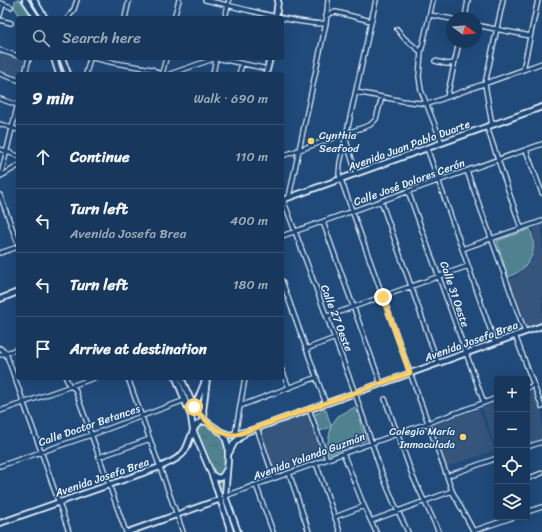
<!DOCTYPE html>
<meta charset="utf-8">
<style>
:root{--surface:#17385c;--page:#244365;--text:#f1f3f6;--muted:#9eacbb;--line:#365272}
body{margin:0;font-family:Sriracha,sans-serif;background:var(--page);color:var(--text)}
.controls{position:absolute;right:12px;bottom:12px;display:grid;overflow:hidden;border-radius:4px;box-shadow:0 4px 16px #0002}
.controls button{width:36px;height:36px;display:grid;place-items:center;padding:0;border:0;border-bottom:1px solid var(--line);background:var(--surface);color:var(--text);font:20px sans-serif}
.compass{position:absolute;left:446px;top:12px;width:36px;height:36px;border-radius:50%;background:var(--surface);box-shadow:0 4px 16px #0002;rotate:106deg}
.stop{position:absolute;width:12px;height:12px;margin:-9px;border:3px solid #ffd166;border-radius:50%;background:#fff}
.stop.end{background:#ffd166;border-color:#fff;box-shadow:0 1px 4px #0008}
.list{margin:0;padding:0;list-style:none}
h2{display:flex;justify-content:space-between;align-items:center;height:52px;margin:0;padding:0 16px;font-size:17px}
h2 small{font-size:13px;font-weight:400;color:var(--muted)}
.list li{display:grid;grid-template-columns:26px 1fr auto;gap:12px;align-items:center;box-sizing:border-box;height:64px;padding:0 16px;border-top:1px solid var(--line)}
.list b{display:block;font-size:15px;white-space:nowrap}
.list p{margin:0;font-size:13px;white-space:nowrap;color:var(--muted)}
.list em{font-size:13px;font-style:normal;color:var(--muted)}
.icon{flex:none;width:22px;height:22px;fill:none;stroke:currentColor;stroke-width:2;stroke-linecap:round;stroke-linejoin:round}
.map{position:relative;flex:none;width:542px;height:532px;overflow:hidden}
.search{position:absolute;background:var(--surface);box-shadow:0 4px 16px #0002;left:16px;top:16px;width:268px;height:44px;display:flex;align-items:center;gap:10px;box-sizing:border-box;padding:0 14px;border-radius:4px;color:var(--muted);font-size:15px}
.panel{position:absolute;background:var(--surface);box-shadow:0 4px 16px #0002;left:16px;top:72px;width:268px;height:308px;border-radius:4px}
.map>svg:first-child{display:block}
.built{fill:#34557d}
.park{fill:url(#park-crowns);stroke:#9cbac3}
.pitch{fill:#50828e;stroke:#9cbac3}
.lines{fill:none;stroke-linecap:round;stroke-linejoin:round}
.minor-casing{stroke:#e8f1f8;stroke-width:6}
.major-casing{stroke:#e8f1f8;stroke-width:8}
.minor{stroke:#1f4a7a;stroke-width:3.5}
.major{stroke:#1f4a7a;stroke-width:4.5}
.route{stroke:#ffd166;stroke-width:5}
.poi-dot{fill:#ffd166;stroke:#1f4a7a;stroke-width:1.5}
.labels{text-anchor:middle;stroke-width:3;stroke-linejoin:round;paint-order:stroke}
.poi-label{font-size:11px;fill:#e8f1f8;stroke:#1f4a7a;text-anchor:start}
.street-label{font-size:11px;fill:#e8f1f8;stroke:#1f4a7a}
</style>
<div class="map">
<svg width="542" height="532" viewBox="0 0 542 532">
<defs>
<pattern id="park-crowns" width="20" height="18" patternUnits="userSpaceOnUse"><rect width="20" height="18" fill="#50828e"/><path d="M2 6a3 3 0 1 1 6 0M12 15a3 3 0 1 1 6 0" fill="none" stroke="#4c686f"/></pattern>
</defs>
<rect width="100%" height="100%" fill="#1f4a7a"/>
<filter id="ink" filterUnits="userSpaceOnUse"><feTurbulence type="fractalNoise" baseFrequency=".025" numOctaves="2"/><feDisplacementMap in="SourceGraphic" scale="8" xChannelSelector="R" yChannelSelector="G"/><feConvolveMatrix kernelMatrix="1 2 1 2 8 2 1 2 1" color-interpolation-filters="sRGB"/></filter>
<g filter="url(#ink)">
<!-- built -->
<path class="built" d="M0,51L27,61L24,74H18V81L0,75Z
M542,225V322L528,328L509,280L518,275L527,266L532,260L535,240L533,229Z
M533,390L542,414V438L527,444V392Z
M497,403V452L482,408Z
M479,409L495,450L447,467L432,425Z
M308,414L323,458L276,474L261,432Z"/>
<!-- park -->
<path class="park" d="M15,0H20L33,18H21L14,7Z
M204,424C209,427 216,430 220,435C232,447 225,473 223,487L220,488L196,430L199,426Z"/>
<!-- pitch -->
<path class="pitch" d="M530,229C539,251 530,269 508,277L497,241Z
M355,407L366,440L330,454L327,447L331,427L315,433L309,416L326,410L331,426L338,416Z"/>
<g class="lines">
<!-- minor casing -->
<g class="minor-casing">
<path id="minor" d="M205,0C226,4 311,28 326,23
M376,0L340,163L339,174L447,476L452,491L474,532
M433,0L421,52L419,77L421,90L442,143
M0,3L11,7
M0,15L3,4
M430,15L452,19
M326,16L331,13L336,12L371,21
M68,18L74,9L77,0
M125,18L129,0
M174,18L179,0
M225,18L229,0
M465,18L468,0
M0,20L11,23
M476,25L530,36
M397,29L404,38L421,52
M0,50L18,56
M93,58L115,63L152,69L158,73
M216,58L263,68
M435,61L447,64L454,63
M523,70L538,0
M0,74L18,80
M25,74L29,58
M86,74L90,58
M162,74L166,58
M170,74L216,58
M213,74L216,58
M239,74L242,64
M356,92L403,101L428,104L542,63
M447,97L459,42
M0,99L18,105
M0,124L18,130
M492,125L485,84L503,0
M487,127L521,228
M346,140L356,173
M427,148L495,343
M0,149L18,156
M526,150L542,193
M282,156L370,125L376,119L382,97
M467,171L525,332
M0,175H1L18,103
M1,176L18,166
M408,191L484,403
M0,195L18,244
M289,197L326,23L328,0
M283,199L355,393L382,474L394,503L408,532
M381,201L438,363
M323,222L381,384
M282,236L542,144
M462,249L542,221
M0,253L18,247
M282,281L326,404
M328,316L468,266
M515,335L542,407
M0,348L6,353L8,359L41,451L69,532
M306,349L335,338
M0,355L18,349
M282,370L289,388
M66,378L69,385L75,389L126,532
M128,378L183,532
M527,388L534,385
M385,399L413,477L439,532
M240,406L317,377
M309,409L327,459
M0,411L94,378
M257,428L274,478
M235,435L245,378
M527,447L542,442
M343,453L364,506L376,532
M99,457L150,439
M316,463L340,532
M0,466L91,435L185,400
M289,473L309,532
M447,476L497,458
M527,479L542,473
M256,485L273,532
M225,496L497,398
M527,512L542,507
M335,517L364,506
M371,521L452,491
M473,531L514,517"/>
</g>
<!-- major casing -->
<g class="major-casing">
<path id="major" d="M25,0L37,18
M34,0L45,18
M276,18L278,0
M54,58L59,74
M62,58L68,74
M266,74L270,58
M282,200L542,107
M0,299L18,292
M176,378L191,416L193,430L212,475L231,532
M181,378L194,407L207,422L223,433L226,440L228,447V460L225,496L238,532
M191,416L205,381
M204,417L203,411L207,378
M219,431L230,435L249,431L542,326
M229,453L234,443L244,434
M212,475L218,478L222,477L227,469
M0,523L160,467C168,463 178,460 184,452C191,443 192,418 207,422
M128,532L221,499"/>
</g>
<!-- minor -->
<use href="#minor" class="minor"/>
<!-- major -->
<use href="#major" class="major"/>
</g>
</g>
<g class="lines" filter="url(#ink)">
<!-- route -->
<path class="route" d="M194,407C204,419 218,436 236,435L410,373L383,297"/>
</g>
<!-- markers -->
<g class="poi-dot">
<circle cx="311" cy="141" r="4"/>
<circle cx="463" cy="437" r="4"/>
</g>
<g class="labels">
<!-- poi labels -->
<g class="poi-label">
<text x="319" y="139">Cynthia<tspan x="319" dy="13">Seafood</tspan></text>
<text x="455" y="435" text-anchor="end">Colegio María<tspan x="455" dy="13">Inmaculada</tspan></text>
</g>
<!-- street labels -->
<g class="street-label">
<text transform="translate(409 145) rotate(-20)" y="4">Avenida Juan Pablo Duarte</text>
<text transform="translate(409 182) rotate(-20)" y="4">Calle José Dolores Cerón</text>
<text transform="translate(455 294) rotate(71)" y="4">Calle 31 Oeste</text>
<text transform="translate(337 318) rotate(69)" y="4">Calle 27 Oeste</text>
<text transform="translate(471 341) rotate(-20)" y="4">Avenida Josefa Brea</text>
<text transform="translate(89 425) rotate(-19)" y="4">Calle Doctor Betances</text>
<text transform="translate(309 456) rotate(-20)" y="4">Avenida Yolanda Guzmán</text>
<text transform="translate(102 477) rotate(-19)" y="4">Avenida Josefa Brea</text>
</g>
</g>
</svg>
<div class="controls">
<button>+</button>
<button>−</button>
<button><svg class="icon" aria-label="locate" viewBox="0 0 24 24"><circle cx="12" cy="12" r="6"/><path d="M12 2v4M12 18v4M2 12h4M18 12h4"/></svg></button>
<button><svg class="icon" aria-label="layers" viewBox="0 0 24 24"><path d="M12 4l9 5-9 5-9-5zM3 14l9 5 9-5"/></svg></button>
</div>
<svg class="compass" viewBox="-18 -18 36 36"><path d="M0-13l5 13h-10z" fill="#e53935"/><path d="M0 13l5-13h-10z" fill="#9eacbb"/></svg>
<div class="stop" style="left:194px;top:407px"></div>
<div class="stop end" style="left:383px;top:297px"></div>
<div class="search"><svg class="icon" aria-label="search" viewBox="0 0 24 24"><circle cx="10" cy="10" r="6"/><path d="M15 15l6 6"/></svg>Search here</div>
<section class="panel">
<h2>9 min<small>Walk · 690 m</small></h2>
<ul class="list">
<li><svg class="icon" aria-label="ahead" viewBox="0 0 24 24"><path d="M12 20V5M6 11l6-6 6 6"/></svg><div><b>Continue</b></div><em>110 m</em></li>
<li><svg class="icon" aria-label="left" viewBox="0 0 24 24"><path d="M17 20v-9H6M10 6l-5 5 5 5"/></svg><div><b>Turn left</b><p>Avenida Josefa Brea</p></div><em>400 m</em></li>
<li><svg class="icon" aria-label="left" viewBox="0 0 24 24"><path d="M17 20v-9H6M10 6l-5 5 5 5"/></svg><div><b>Turn left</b></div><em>180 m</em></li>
<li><svg class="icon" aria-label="arrive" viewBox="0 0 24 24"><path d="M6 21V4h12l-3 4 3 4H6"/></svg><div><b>Arrive at destination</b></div></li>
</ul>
</section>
</div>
